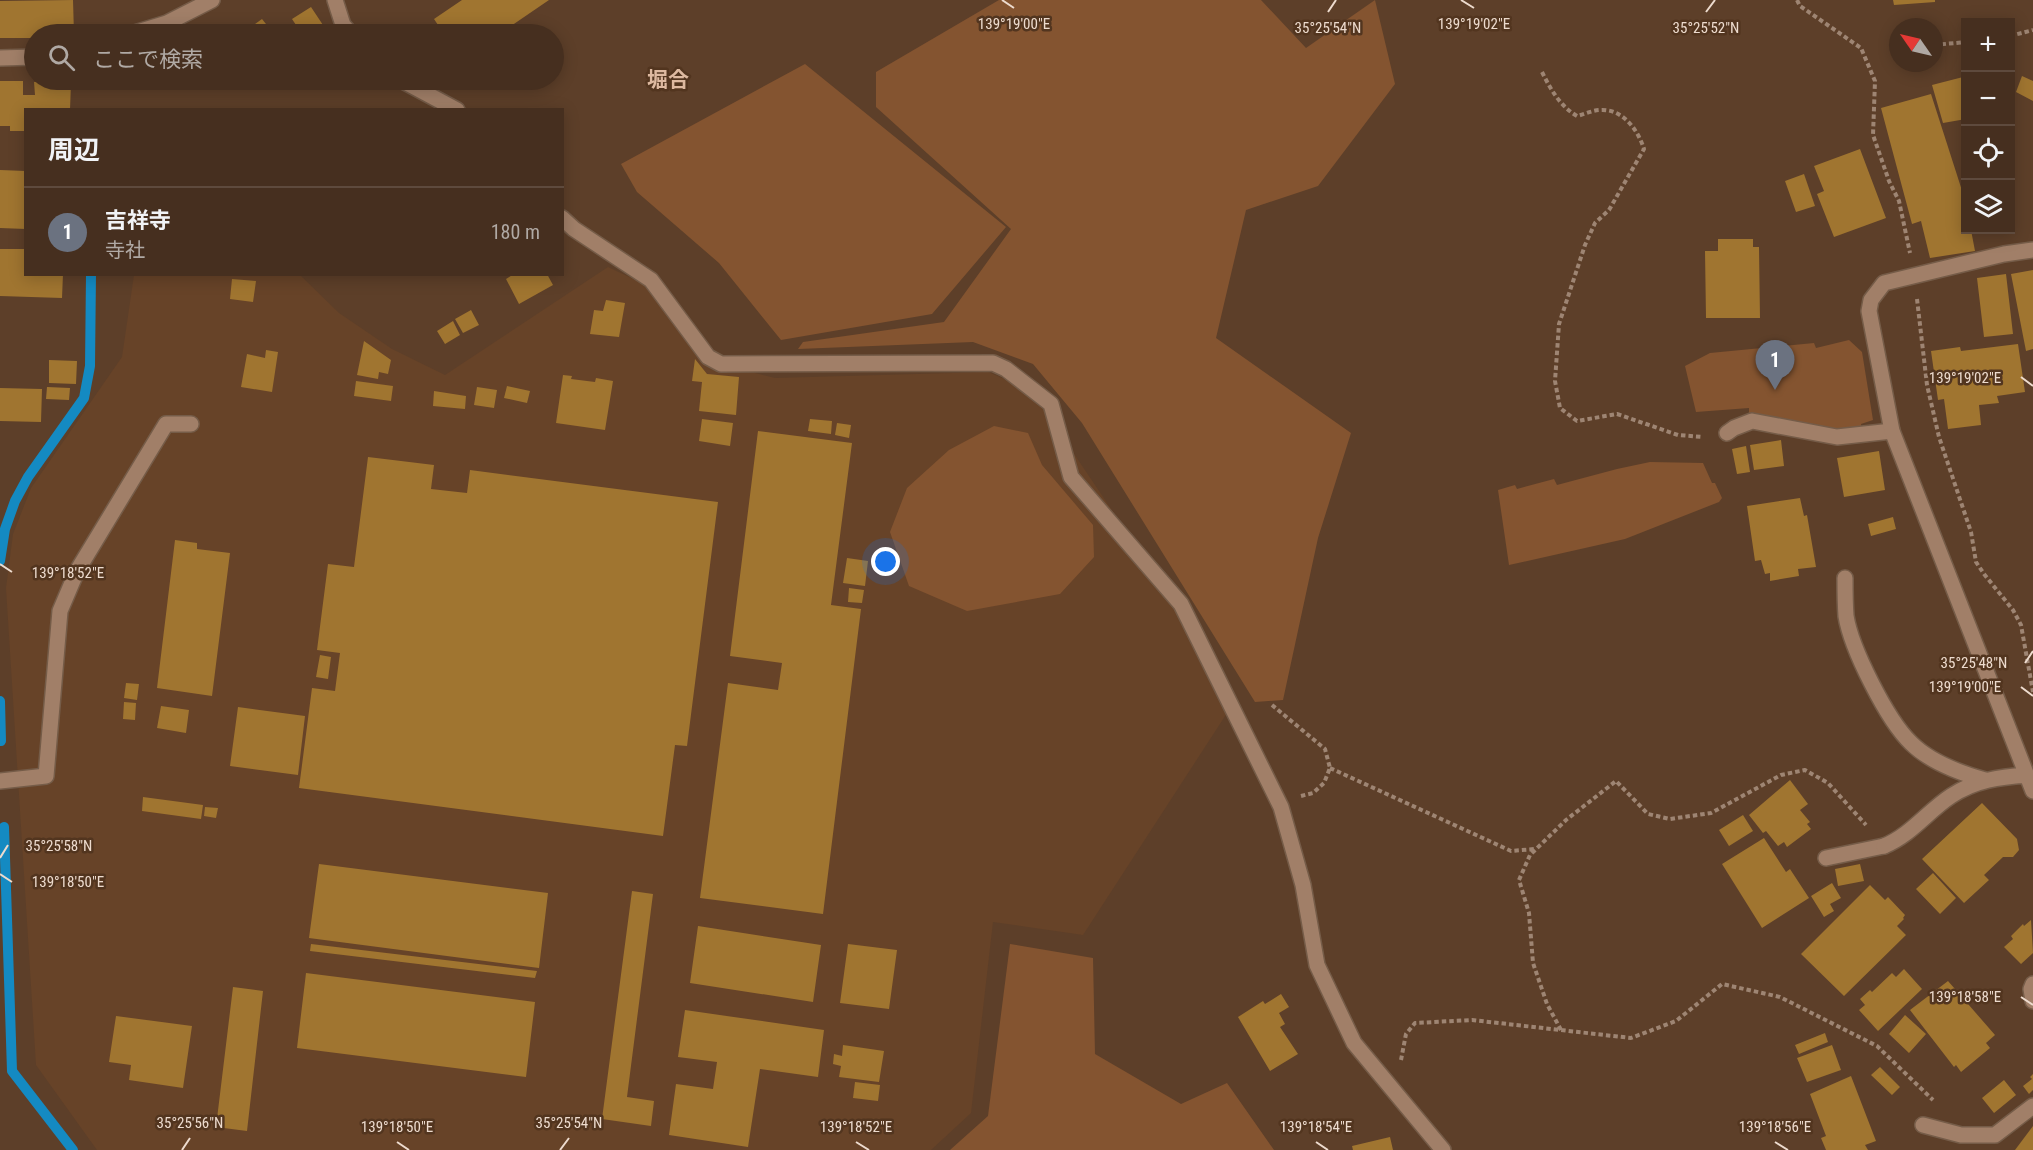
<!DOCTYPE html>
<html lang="ja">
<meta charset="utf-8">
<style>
:root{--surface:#462f1f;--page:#4d3728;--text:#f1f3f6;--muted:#b0a9a4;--line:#5e4a3d;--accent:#90b9f0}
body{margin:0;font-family:"Roboto Condensed","Noto Sans JP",sans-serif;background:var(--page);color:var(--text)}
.controls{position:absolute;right:18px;top:18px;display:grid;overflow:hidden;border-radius:0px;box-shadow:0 3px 15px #0003}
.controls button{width:54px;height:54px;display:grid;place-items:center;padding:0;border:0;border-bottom:2px solid var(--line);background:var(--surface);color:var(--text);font:30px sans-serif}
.compass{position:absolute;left:1889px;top:18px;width:54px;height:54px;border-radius:50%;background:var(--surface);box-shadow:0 3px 15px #0003;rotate:304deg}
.you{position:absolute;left:886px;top:562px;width:21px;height:21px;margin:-15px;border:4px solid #fff;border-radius:50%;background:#1a73e8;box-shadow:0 0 0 9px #1a73e833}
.badge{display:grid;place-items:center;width:39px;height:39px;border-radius:50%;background:var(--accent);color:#fff;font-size:20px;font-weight:700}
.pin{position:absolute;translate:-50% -50px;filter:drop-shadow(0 2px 3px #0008)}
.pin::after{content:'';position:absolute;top:32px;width:21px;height:18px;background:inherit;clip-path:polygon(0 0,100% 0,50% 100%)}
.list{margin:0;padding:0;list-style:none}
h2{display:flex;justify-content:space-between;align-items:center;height:78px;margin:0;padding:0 24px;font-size:26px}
h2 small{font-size:20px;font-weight:400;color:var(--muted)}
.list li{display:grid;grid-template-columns:39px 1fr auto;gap:18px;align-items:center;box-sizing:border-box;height:90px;padding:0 24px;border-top:2px solid var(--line)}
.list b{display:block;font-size:22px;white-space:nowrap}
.list p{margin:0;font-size:20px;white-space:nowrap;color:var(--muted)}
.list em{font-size:20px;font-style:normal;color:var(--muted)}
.icon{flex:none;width:33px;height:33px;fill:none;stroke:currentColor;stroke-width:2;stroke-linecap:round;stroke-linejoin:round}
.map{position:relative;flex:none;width:2033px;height:1150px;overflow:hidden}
.search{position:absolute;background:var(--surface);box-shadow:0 3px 15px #0003;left:24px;top:24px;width:540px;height:66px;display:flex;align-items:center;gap:15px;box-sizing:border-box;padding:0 21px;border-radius:33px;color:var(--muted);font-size:22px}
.panel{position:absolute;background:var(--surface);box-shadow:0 3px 15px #0003;left:24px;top:108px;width:540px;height:168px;border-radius:0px}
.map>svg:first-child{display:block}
.built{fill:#674328}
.green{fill:#845430}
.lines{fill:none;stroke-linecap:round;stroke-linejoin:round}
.stream{stroke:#148ac2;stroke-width:10}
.building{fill:#a07530}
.lane-casing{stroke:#755c48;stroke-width:18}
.street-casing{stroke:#755c48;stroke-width:18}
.path{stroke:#9e8573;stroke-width:4;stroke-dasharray:4.5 3;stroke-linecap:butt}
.lane{stroke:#a17f68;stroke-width:15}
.street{stroke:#a17f68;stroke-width:15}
.ticks{fill:none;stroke:#eddbce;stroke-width:2}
.labels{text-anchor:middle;stroke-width:5;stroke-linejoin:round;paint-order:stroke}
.neighbourhood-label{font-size:21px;font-weight:bold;fill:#ddb9a0;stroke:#52351f}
.ticks-label{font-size:15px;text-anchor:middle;fill:#eddbce;stroke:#52351f;stroke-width:5;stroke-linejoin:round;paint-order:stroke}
</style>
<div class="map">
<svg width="2033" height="1150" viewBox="0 0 2033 1150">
<rect width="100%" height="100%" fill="#5d3f29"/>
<!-- built -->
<path class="built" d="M608,267L642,283L706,361L775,378L988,372L1023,387L1048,415L1195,634L1229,710L1083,935L993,922L971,1113L931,1150H97L36,1065L6,588L13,534L31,488L122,357L134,275H300L339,313L392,349L445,375Z"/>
<!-- green -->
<path class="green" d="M999,0H1261L1306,48L1375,0L1395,84L1318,186L1246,210L1216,338L1351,433L1318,538L1283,700L1255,702L1082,423L1033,364L973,342L798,349L803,342L944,322L1011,229L876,107V72Z
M805,64L1006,227L932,314L781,340L719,263L637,192L621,164Z
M1849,340L1862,352L1873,420L1861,424L1862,432L1842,436L1749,419V408L1696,412L1685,366L1710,353L1814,343L1816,348Z
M994,426L1028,433L1042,465L1093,525L1094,557L1060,594L967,611L909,586L890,532L907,488L949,450Z
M1650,462L1703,463L1712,483H1715L1722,498L1719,502L1625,539L1509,565L1498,490L1515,485L1517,489L1554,479L1557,485L1617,469Z
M1010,944L1093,958L1095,1054L1181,1104L1227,1083L1274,1150H950L988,1116Z"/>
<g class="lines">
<!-- stream -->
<path class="stream" d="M0,561L5,529L15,501L28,477L84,398L90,366L91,274
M0,701L1,741
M4,827L12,1071L73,1150"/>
</g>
<!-- building -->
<path class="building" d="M73,0L74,34H34V38H0V1Z
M462,0H549L499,34H444L434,19Z
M1893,0H1935V2L1894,5Z
M311,7L329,34H302L292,19Z
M262,19L274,34H241Z
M1966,73V119L1943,123L1932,85L1963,77V74Z
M2022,76L2033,81V101L2016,92Z
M0,81H23V95H35L34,82L71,83L70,110H26V131H10V126H0Z
M1931,94L1966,203V230H1971L1975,251L1930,258L1921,221L1912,224L1881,108Z
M1860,149L1886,218L1834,237L1817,194L1824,191L1814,166Z
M0,170L26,171V229L0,228Z
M1804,174L1815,206L1796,212L1785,181Z
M1718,239H1753V247H1759L1760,318H1706L1705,251H1718Z
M0,249H26V274H63L62,298L0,296Z
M2033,270V349L2026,351L2011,274Z
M514,274H547L553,285L519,304L506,279Z
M2006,274L2013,334L1984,337L1977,278Z
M232,279L256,281L253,302L230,299Z
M606,300L625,303L619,337L590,334L594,310L603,311Z
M471,310L479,325L463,333L455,319Z
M453,321L460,335L445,344L437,331Z
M364,341L391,360L388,374L379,372L378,379L357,375Z
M2018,344L2025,392L1997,396L1999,403L1979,405L1981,425L1948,429L1944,399L1938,400L1931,351L1960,347L1961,351Z
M266,350L278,352L272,392L241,387L247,354L265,358Z
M695,359L707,374L739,377L736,415L699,411L702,382L692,381Z
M49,360L77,361L76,384L49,383Z
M563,375L572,376L571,379L595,382L596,378L613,381L605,430L556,423Z
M356,381L393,386L391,401L354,396Z
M507,386L530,391L527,403L504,398Z
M47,387L70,388L69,400L46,399Z
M477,387L497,390L494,408L474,405Z
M0,388L42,389L41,422L0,421Z
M434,391L466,396L465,409L433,406Z
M702,419L733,423L730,446L699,441Z
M810,419L832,421L831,434L808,431Z
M837,423L851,425L849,438L835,435Z
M758,431L852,443L831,605L861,609L823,914L700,898L728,683L778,690L782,663L730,656Z
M1781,440L1784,466L1754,470L1750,445Z
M1746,446L1750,472L1737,474L1732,449Z
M1879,451L1885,490L1844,497L1837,458Z
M368,457L434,465L431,489L467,493L470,470L718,502L687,746L675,745L663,836L299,788L312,688L335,691L340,653L317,650L328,564L354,567Z
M1800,498L1804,516L1807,515L1816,567L1798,569L1799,576L1770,581V573L1765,574L1761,560L1755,561L1747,506Z
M1893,517L1896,529L1871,536L1868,524Z
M175,540L197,543V549L230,553L212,696L157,688Z
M847,558L868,561L865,586L843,583Z
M849,588L864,590L862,603L848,602Z
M320,655L331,657L328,679L316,677Z
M126,683L139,684L137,700L124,698Z
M124,702L136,703L135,720L123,719Z
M161,706L189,710L186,733L157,728Z
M238,707L305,716L298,775L230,766Z
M1790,780L1808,804L1800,810L1810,822L1807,824L1811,829L1787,847L1784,842L1778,846L1766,831L1763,833L1749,815Z
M143,797L203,805L201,819L142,811Z
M1982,803L2017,839L2019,850L2013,857H2003L1984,875L1989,880L1964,903L1922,859Z
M205,807L218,808L216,818L204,816Z
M1743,815L1753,831L1729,846L1719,830Z
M1764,838L1786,872L1790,869L1809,898L1762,928L1722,864Z
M319,864L548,893L539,968L309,938Z
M1860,864L1864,881L1838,886L1835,869Z
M1933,873L1956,898L1940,914L1916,889Z
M1832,883L1841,898L1830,904L1834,911L1824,917L1811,896Z
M1870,885L1885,900L1888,897L1905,915L1903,918L1904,919L1897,926L1906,935L1844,996L1801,954Z
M632,891L653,894L627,1097L654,1101L651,1126L602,1119Z
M2031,920L2033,953L2021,964L2004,947L2013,939L2011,936L2023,924L2024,926Z
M698,926L821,945L813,1002L690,983Z
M311,944L537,971L535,978L310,951Z
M848,944L897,950L889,1009L840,1003Z
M1904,969L1922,989L1878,1031L1859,1010L1865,1005L1860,999L1870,990L1872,992L1892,973L1896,977Z
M306,973L535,1002L526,1077L297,1048Z
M1948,981L1995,1035L1986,1043L1990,1048L1961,1072L1956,1065L1954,1067L1910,1010Z
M233,987L263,991L247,1131L216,1127Z
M1281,994L1289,1007L1279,1013L1285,1024L1280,1027L1298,1054L1270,1071L1238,1017L1263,1001L1265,1004Z
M685,1010L824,1030L818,1077L760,1069L748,1147L669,1135L676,1084L713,1089L717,1062L678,1057Z
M1905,1015L1926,1034L1909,1053L1889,1034Z
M116,1016L192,1026L183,1088L129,1080L131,1065L109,1062Z
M1825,1033L1828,1042L1799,1054L1795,1045Z
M843,1045L884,1051L879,1082L839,1077L841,1066L833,1064L834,1054L842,1056Z
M1832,1045L1841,1070L1807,1082L1797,1058Z
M1880,1067L1900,1087L1892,1095L1871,1075Z
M2033,1074V1090L2029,1094L2023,1086L2032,1079L2030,1077Z
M1851,1076L1876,1141L1865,1145L1868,1150H1826L1821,1138L1826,1136L1810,1094Z
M2004,1080L2016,1095L1994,1113L1982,1098Z
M855,1082L880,1085L878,1101L853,1098Z
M2033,1126V1150H2015Z
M1390,1137L1393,1150H1353L1352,1146Z"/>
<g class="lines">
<!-- lane casing -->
<g class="lane-casing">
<path id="lane" d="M1727,433L1734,428L1752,421L1837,437L1892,431
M0,781L46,776L60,611L77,571L166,424H191
M1826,858L1884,846"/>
</g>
<!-- street casing -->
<g class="street-casing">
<path id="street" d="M335,0L343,25L351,34
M131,34L167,23L212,0
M0,58L34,57
M401,80L457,110
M562,218L574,229L651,280L708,357L721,364L993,363L1006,369L1051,404L1071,477L1181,604L1281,807L1303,885L1317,965L1354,1043L1443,1150
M2033,250L2004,254L1884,283L1871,300L1869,311L1892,431L2033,791
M1845,578C1845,591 1845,603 1846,616C1851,648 1887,720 1911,743C1930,762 1960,773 1985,780
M1884,846C1911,835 1928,811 1951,796C1975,780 2000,777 2027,775
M2033,984L2031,989L2033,1001
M1923,1125L1961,1135H1995L2033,1106"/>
</g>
<!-- path -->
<path class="path" d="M1797,0L1800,6L1861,48L1875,81L1873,135L1889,181L1899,201L1910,253
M2010,36L2033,30
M1934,45L1966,42
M1542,72C1551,90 1560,106 1577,116C1585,114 1593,110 1601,110C1623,109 1638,130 1644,149L1609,210L1595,223L1585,245L1559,324L1555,381L1560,408L1577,421L1617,414L1678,435L1703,437
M1917,299L1927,385L1939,437L1971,532L1976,562L1984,574L2013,610L2021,625L2033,692
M1272,705L1325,749L1330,768L1324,783L1313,793L1301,796
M1330,768L1511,851L1535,849
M1561,1030L1547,1004L1533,963L1529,913L1519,880L1530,855L1566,820L1616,781L1648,814L1670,819L1711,813L1781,775L1805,770L1828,783L1866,825
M1401,1060L1406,1034L1415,1023L1472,1020L1631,1038L1676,1021L1722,984L1780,997L1877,1046L1933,1100"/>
<!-- lane -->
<use href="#lane" class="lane"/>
<!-- street -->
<use href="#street" class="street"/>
</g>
<!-- ticks -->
<path class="ticks" d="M1002,0L1014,8M1461,0L1474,8M1328,12L1336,0M1706,12L1715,0M2021,377L2033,386M0,564L12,572M2025,663L2033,651M2021,687L2033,696M0,858L8,845M0,874L12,882M2021,997L2033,1005M397,1142L409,1150M856,1142L869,1150M1316,1142L1328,1150M1775,1142L1788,1150M182,1150L190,1138M560,1150L569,1138"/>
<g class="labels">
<!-- neighbourhood labels -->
<g class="neighbourhood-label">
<text x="668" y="87">堀合</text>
</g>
</g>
<g class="ticks-label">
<text x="1014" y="29">139°19'00"E</text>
<text x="1474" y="29">139°19'02"E</text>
<text x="1328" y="33">35°25'54"N</text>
<text x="1706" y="33">35°25'52"N</text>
<text x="1965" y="383">139°19'02"E</text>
<text x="68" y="578">139°18'52"E</text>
<text x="1974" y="668">35°25'48"N</text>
<text x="1965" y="692">139°19'00"E</text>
<text x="59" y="851">35°25'58"N</text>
<text x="68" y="887">139°18'50"E</text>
<text x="1965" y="1002">139°18'58"E</text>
<text x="190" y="1128">35°25'56"N</text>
<text x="569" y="1128">35°25'54"N</text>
<text x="397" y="1132">139°18'50"E</text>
<text x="856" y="1132">139°18'52"E</text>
<text x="1316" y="1132">139°18'54"E</text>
<text x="1775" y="1132">139°18'56"E</text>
</g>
</svg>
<div class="controls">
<button>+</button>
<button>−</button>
<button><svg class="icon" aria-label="locate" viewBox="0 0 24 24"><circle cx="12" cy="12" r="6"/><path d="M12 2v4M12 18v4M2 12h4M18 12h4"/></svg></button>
<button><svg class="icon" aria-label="layers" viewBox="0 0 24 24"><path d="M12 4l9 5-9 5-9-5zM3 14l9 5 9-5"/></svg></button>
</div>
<svg class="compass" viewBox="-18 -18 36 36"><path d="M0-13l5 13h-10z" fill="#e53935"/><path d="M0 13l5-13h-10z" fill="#b0a9a4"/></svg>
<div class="you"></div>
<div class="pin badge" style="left:1775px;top:390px;background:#6b7280">1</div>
<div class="search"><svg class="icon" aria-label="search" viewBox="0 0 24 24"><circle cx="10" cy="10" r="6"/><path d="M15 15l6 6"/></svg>ここで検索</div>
<section class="panel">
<h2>周辺<small></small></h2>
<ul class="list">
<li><span class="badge" style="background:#6b7280">1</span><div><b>吉祥寺</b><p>寺社</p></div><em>180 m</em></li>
</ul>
</section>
</div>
